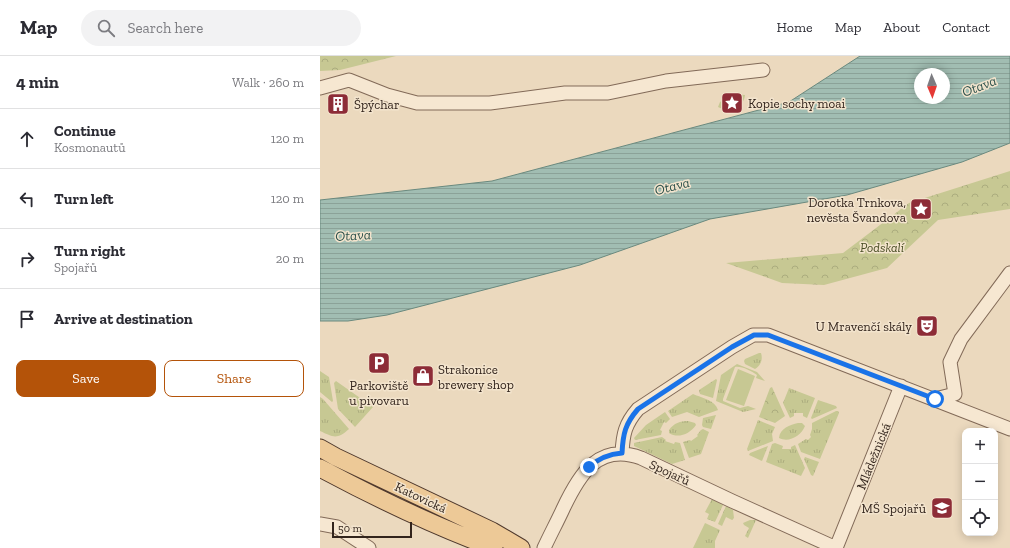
<!DOCTYPE html>
<meta charset="utf-8">
<style>
:root{--surface:#fff;--page:#f2f2f3;--text:#2b2b33;--muted:#7c7c81;--line:#e1e1e2;--accent:#b45309}
body{margin:0;font-family:"Zilla Slab",serif;background:var(--page);color:var(--text)}
.controls{position:absolute;right:12px;bottom:12px;display:grid;overflow:hidden;border-radius:8px;box-shadow:0 2px 10px #0003}
.controls button{width:36px;height:36px;display:grid;place-items:center;padding:0;border:0;border-bottom:1px solid var(--line);background:var(--surface);color:var(--text);font:20px sans-serif}
.compass{position:absolute;left:594px;top:12px;width:36px;height:36px;border-radius:50%;background:var(--surface);box-shadow:0 2px 10px #0003;rotate:178deg}
.scale{position:absolute;left:12px;bottom:10px;width:80px;box-sizing:border-box;padding-left:4px;border:2px solid #32241c;border-top:0;font-size:11px;line-height:14px;white-space:nowrap;color:#32241c;-webkit-text-stroke:3px #f3e4cd;paint-order:stroke}
.stop{position:absolute;width:12px;height:12px;margin:-9px;border:3px solid #1a73e8;border-radius:50%;background:#fff}
.stop.end{background:#1a73e8;border-color:#fff;box-shadow:0 1px 4px #0008}
.list{margin:0;padding:0;list-style:none}
h2{display:flex;justify-content:space-between;align-items:center;height:52px;margin:0;padding:0 16px;font-size:17px}
h2 small{font-size:13px;font-weight:400;color:var(--muted)}
.list li{display:grid;grid-template-columns:26px 1fr auto;gap:12px;align-items:center;box-sizing:border-box;height:60px;padding:0 16px;border-top:1px solid var(--line)}
.list b{display:block;font-size:15px;white-space:nowrap}
.list p{margin:0;font-size:13px;white-space:nowrap;color:var(--muted)}
.list em{font-size:13px;font-style:normal;color:var(--muted)}
.actions{display:flex;gap:8px;padding:12px 16px}
.actions a{flex:1;padding:9px 0;border:1px solid var(--accent);border-radius:8px;text-align:center;font-size:14px;color:var(--accent)}
.actions .main{background:var(--accent);color:#fff}
.icon{flex:none;width:22px;height:22px;fill:none;stroke:currentColor;stroke-width:2;stroke-linecap:round;stroke-linejoin:round}
.map{position:relative;flex:none;width:690px;height:492px;overflow:hidden}
header{display:flex;align-items:center;gap:24px;box-sizing:border-box;height:56px;padding:0 20px;background:var(--surface);border-bottom:1px solid var(--line)}
header strong{font-size:19px}
nav{display:flex;gap:22px;margin-inline-start:auto;font-size:14px}
.search{width:280px;height:36px;background:var(--page);display:flex;align-items:center;gap:10px;box-sizing:border-box;padding:0 14px;border-radius:22px;color:var(--muted);font-size:15px}
main{display:flex}
aside{flex:1;background:var(--surface)}
.map>svg:first-child{display:block}
.grass{fill:url(#grass-tufts)}
.park{fill:url(#park-crowns)}
.garden{fill:#c7c893}
.water{fill:url(#water-rules);stroke:#6a897e;fill-rule:evenodd}
.lines{fill:none;stroke-linecap:round;stroke-linejoin:round}
.minor-casing{stroke:#826a58;stroke-width:15}
.major-casing{stroke:#4f392d;stroke-width:19}
.minor{stroke:#f6e7d1;stroke-width:13}
.major{stroke:#edc997;stroke-width:17}
.route{stroke:#1a73e8;stroke-width:5}
.labels{text-anchor:middle;stroke-width:3;stroke-linejoin:round;paint-order:stroke}
.poi-label{font-size:13px;fill:#32241c;stroke:#f3e4cd;text-anchor:start}
.park-label{font-size:13px;font-style:italic;fill:#484d24;stroke:#f3e4cd}
.street-label{font-size:13px;fill:#32241c;stroke:#f3e4cd}
.water-label{font-size:14px;font-style:italic;fill:#2c514b;stroke:#f3e4cd}
</style>
<header>
<strong>Map</strong>
<div class="search"><svg class="icon" aria-label="search" viewBox="0 0 24 24"><circle cx="10" cy="10" r="6"/><path d="M15 15l6 6"/></svg>Search here</div>
<nav><a>Home</a><a>Map</a><a>About</a><a>Contact</a></nav>
</header>
<main>
<aside>
<h2>4 min<small>Walk · 260 m</small></h2>
<ul class="list">
<li><svg class="icon" aria-label="ahead" viewBox="0 0 24 24"><path d="M12 20V5M6 11l6-6 6 6"/></svg><div><b>Continue</b><p>Kosmonautů</p></div><em>120 m</em></li>
<li><svg class="icon" aria-label="left" viewBox="0 0 24 24"><path d="M17 20v-9H6M10 6l-5 5 5 5"/></svg><div><b>Turn left</b></div><em>120 m</em></li>
<li><svg class="icon" aria-label="right" viewBox="0 0 24 24"><path d="M7 20v-9h11M14 6l5 5-5 5"/></svg><div><b>Turn right</b><p>Spojařů</p></div><em>20 m</em></li>
<li><svg class="icon" aria-label="arrive" viewBox="0 0 24 24"><path d="M6 21V4h12l-3 4 3 4H6"/></svg><div><b>Arrive at destination</b></div></li>
</ul>
<div class="actions"><a class="main">Save</a><a>Share</a></div>
</aside>
<div class="map">
<svg width="690" height="492" viewBox="0 0 690 492">
<defs>
<pattern id="grass-tufts" width="24" height="20" patternUnits="userSpaceOnUse"><rect width="24" height="20" fill="#c7c893"/><path d="M3 7l-1-3M5 7V3M7 7l1-3M15 17l-1-3M17 17v-4M19 17l1-3" fill="none" stroke="#abac7e"/></pattern>
<pattern id="park-crowns" width="20" height="18" patternUnits="userSpaceOnUse"><rect width="20" height="18" fill="#c7c893"/><path d="M2 6a3 3 0 1 1 6 0M12 15a3 3 0 1 1 6 0" fill="none" stroke="#abac7e"/></pattern>
<pattern id="water-rules" width="6" height="5" patternUnits="userSpaceOnUse"><rect width="6" height="5" fill="#a1bdb2"/><path d="M0 2.5h6" fill="none" stroke="#8ba298"/></pattern>
</defs>
<rect width="100%" height="100%" fill="#ebd9be"/>
<!-- grass -->
<path class="grass" d="M439,297H441C443,303 441,310 435,313L425,308L424,305L425,303Z
M417,308L437,316L445,325L436,322L437,319C431,315 422,310 415,311L403,343V345L420,352L428,350L436,353L423,356L396,345L401,319Z
M0,315L9,321L13,345L12,346L0,336Z
M396,323L397,324L393,342L380,338L379,334Z
M16,325L53,351L35,371L18,353L14,327Z
M469,332L495,342L487,362L483,360V357H474V360L470,362L463,347Z
M373,338C382,342 395,344 398,354L379,361L367,356L352,361L348,355Z
M0,341L3,343L29,373C17,384 13,381 0,375Z
M498,344L516,350L517,352L492,363L491,362Z
M516,355H518L519,357L500,403L481,396L478,388L486,383L488,384L491,381L490,379L492,373V367Z
M345,356L350,363L346,367L344,366L340,374L342,375L341,379L315,384L314,382L326,369Z
M396,359L391,373L383,371L382,369L383,362Z
M438,364L455,371L452,378L453,385L428,395L427,393Z
M368,365L375,367L376,369C370,378 358,383 349,377V374C354,367 360,365 368,365Z
M478,367H482L485,370C481,380 469,387 459,382C460,372 470,369 478,367Z
M383,373L389,376L381,398L369,402L363,386L370,384L371,385L378,380L377,379L381,374Z
M342,381L346,384L345,385L354,388L355,386L360,387L365,404L352,408L314,390V387Z
M455,387L463,390L462,393H471V391L475,389L485,412L481,420L446,406L452,388Z
M448,390L442,405L429,399L430,397Z
M485,401L499,406L493,420L491,419L484,403Z
M392,443L403,449L395,466L387,463L389,458L385,456Z
M406,450L413,454L414,462L412,464L406,461L402,470L398,468Z
M430,464H436L428,482L425,480L429,472L424,469L423,467Z
M385,467L400,474L395,485V492H373Z"/>
<!-- park -->
<path class="park" d="M0,0H76L20,14L0,15Z
M690,115V153L618,164L567,212L504,229L462,227L406,207L523,197L589,147Z
M452,331L465,360L455,367L439,361L450,332Z"/>
<!-- garden -->
<path class="garden" d="M411,38L425,39C424,52 408,57 398,51L400,46Z
M418,313L435,320L424,350L406,344Z"/>
<!-- water -->
<path class="water" d="M540,0H690V87L642,106L527,139L390,163L260,209L67,259L28,265H0V144L172,125L469,46ZM600,18H624V42H600Z"/>
<g class="lines">
<!-- minor casing -->
<g class="minor-casing">
<path id="minor" d="M0,32L29,24L67,39L97,47H170L245,37H288L346,25L443,14
M615,343L635,338L630,306L641,283L690,217
M302,397C303,378 305,368 318,353L412,291L433,279H448L690,373
M0,468L17,471L49,492
M224,492C230,479 237,466 243,453C259,419 278,386 321,402L412,445L516,492
M516,492L581,330"/>
</g>
<!-- major casing -->
<g class="major-casing">
<path id="major" d="M0,392L16,401L172,475L201,492
M0,412C56,442 114,470 174,492"/>
</g>
<!-- minor -->
<use href="#minor" class="minor"/>
<!-- major -->
<use href="#major" class="major"/>
</g>
<g class="lines">
<!-- route -->
<path class="route" d="M269,411C279,402 289,398 302,397C303,378 305,368 318,353L412,291L434,279H448L615,343"/>
</g>
<!-- icons -->
<defs>
<g id="sight-square" transform="scale(1.15)"><rect x="-9" y="-9" width="18" height="18" rx="4" fill="#8d2c37" stroke="#f3e4cd"/><path d="M0-6L1.8-2.2L6-1.7L2.9 1.2L3.7 5.4L0 3.3L-3.7 5.4L-2.9 1.2L-6-1.7L-1.8-2.2Z" fill="#fff"/></g>
<g id="building-square" transform="scale(1.15)"><rect x="-9" y="-9" width="18" height="18" rx="4" fill="#8d2c37" stroke="#f3e4cd"/><path d="M-4-6H4V6H1V3H-1V6H-4ZM-2.5-4.3h1.7v1.8h-1.7ZM.8-4.3h1.7v1.8H.8ZM-2.5-1h1.7V.8h-1.7ZM.8-1h1.7V.8H.8Z" fill="#fff"/></g>
<g id="theatre-square" transform="scale(1.15)"><rect x="-9" y="-9" width="18" height="18" rx="4" fill="#8d2c37" stroke="#f3e4cd"/><path d="M-5-5.5Q0-4 5-5.5V0Q5 5 0 6Q-5 5-5 0ZM-3.3-2.5H-1v1.5H-3.3ZM1-2.5H3.3v1.5H1ZM-2.8 1Q0 5.5 2.8 1Z" fill="#fff"/></g>
<g id="parking-square" transform="scale(1.15)"><rect x="-9" y="-9" width="18" height="18" rx="4" fill="#8d2c37" stroke="#f3e4cd"/><path d="M-3.5-5.5H1a3.5 3.5 0 0 1 0 7H-1V5.5H-3.5ZM-1-3.4V-.6H.8a1.4 1.4 0 0 0 0-2.8Z" fill="#fff"/></g>
<g id="shop-square" transform="scale(1.15)"><rect x="-9" y="-9" width="18" height="18" rx="4" fill="#8d2c37" stroke="#f3e4cd"/><path d="M-5-2.5h2.3a2.7 3.5 0 0 1 5.4 0H5L5.5 6h-11ZM-1.5-2.5h3a1.5 2.3 0 0 0-3 0Z" fill="#fff"/></g>
<g id="school-square" transform="scale(1.15)"><rect x="-9" y="-9" width="18" height="18" rx="4" fill="#8d2c37" stroke="#f3e4cd"/><path d="M0-5L7-2L0 1L-7-2ZM-4 1L0 2.5L4 1V4Q0 6-4 4Z" fill="#fff"/></g>
</defs>
<g fill-rule="evenodd">
<use href="#sight-square" x="412" y="47"/>
<use href="#building-square" x="18" y="48"/>
<use href="#sight-square" x="601" y="153"/>
<use href="#theatre-square" x="607" y="270"/>
<use href="#parking-square" x="59" y="307"/>
<use href="#shop-square" x="103" y="320"/>
<use href="#school-square" x="622" y="452"/>
</g>
<g class="labels">
<!-- poi labels -->
<g class="poi-label">
<text x="428" y="52">Kopie sochy moai</text>
<text x="34" y="53">Špýchar</text>
<text x="586" y="151" text-anchor="end">Dorotka Trnkova,<tspan x="586" dy="15">nevěsta Švandova</tspan></text>
<text x="592" y="275" text-anchor="end">U Mravenčí skály</text>
<text x="118" y="318">Strakonice<tspan x="118" dy="15">brewery shop</tspan></text>
<text x="59" y="334" text-anchor="middle">Parkoviště<tspan x="59" dy="15">u pivovaru</tspan></text>
<text x="606" y="457" text-anchor="end">MŠ Spojařů</text>
</g>
<!-- park labels -->
<g class="park-label">
<text x="562" y="196">Podskalí</text>
</g>
<!-- street labels -->
<g class="street-label">
<text transform="translate(553 400) rotate(-68)" y="5">Mládežnická</text>
<text transform="translate(350 416) rotate(25)" y="5">Spojařů</text>
<text transform="translate(101 441) rotate(25)" y="5">Katovická</text>
</g>
<!-- water labels -->
<g class="water-label">
<text transform="translate(659 30) rotate(-21)" y="5">Otava</text>
<text transform="translate(352 130) rotate(-14)" y="5">Otava</text>
<text transform="translate(33 179) rotate(-3)" y="5">Otava</text>
</g>
</g>
</svg>
<div class="controls">
<button>+</button>
<button>−</button>
<button><svg class="icon" aria-label="locate" viewBox="0 0 24 24"><circle cx="12" cy="12" r="6"/><path d="M12 2v4M12 18v4M2 12h4M18 12h4"/></svg></button>
</div>
<svg class="compass" viewBox="-18 -18 36 36"><path d="M0-13l5 13h-10z" fill="#e53935"/><path d="M0 13l5-13h-10z" fill="#7c7c81"/></svg>
<div class="scale">50 m</div>
<div class="stop" style="left:615px;top:343px"></div>
<div class="stop end" style="left:269px;top:411px"></div>
</div>
</main>
